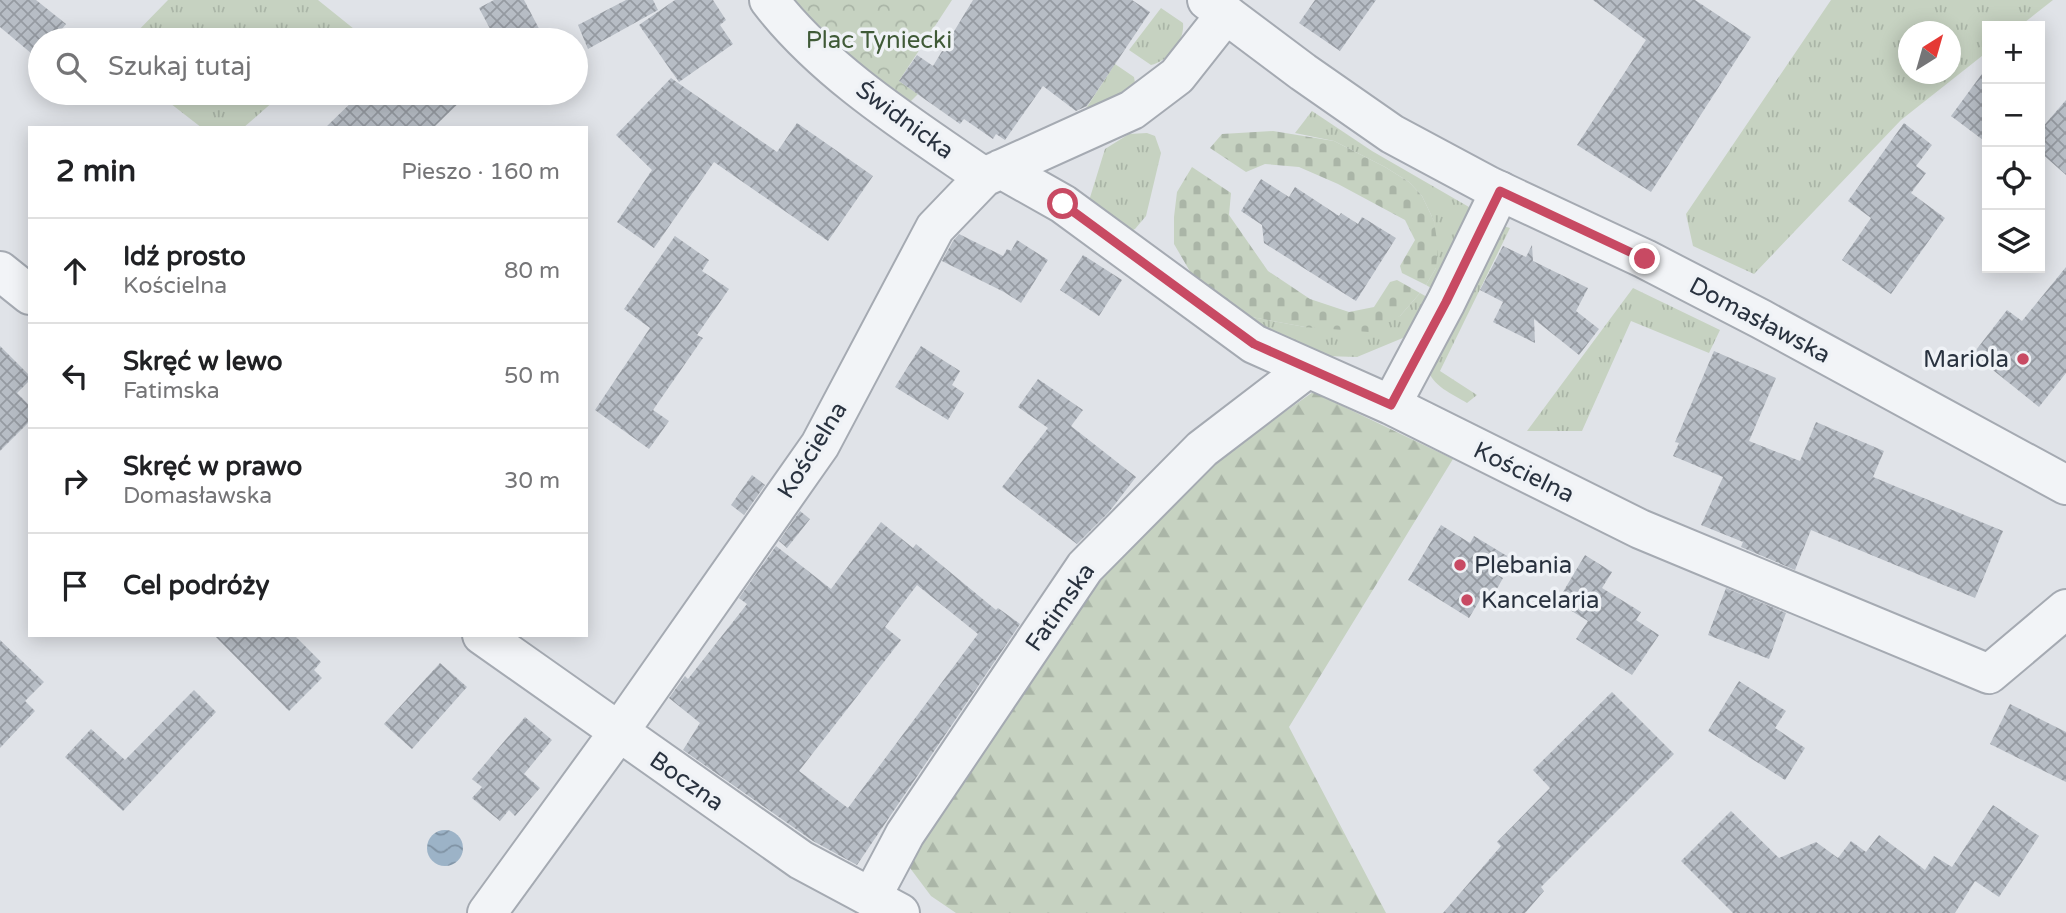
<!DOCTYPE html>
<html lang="pl">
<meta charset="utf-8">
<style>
:root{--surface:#fff;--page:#f6f6f6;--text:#202124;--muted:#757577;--line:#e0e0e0}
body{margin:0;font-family:"Varela Round",sans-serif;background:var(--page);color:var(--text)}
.controls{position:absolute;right:21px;top:21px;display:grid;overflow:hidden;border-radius:0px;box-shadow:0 4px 18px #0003}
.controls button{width:63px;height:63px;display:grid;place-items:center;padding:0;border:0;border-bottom:2px solid var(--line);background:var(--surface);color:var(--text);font:35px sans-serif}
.compass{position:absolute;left:1898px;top:21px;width:63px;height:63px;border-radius:50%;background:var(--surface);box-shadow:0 4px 18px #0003;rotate:37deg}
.stop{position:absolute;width:21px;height:21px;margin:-16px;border:5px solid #c84a63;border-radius:50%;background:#fff}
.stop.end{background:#c84a63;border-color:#fff;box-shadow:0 2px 7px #0008}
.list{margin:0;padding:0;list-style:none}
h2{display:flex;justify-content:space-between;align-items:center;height:91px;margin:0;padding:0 28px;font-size:30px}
h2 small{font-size:23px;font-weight:400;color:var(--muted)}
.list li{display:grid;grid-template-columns:46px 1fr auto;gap:21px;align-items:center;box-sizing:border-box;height:105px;padding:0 28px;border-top:2px solid var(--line)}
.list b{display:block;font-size:26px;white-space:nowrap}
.list p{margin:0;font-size:23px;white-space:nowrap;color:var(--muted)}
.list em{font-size:23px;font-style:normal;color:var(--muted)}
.icon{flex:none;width:38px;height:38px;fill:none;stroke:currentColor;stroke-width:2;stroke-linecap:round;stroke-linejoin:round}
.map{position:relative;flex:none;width:2066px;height:913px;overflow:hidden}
.search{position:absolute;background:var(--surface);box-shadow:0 4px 18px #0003;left:28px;top:28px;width:560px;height:77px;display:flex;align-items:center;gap:18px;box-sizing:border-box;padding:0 24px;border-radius:38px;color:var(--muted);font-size:26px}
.panel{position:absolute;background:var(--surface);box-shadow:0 4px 18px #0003;left:28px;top:126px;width:560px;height:511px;border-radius:0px}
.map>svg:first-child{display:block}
.grass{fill:url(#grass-tufts);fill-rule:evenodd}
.forest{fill:url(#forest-firs)}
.cemetery{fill:url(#cemetery-stones)}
.park{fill:url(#park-crowns)}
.water{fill:url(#water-waves)}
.building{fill:url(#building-cross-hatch);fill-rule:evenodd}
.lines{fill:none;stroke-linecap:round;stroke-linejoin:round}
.minor-casing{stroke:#a5aab2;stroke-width:42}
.tertiary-casing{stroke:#a5aab2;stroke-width:42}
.minor{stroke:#f2f4f7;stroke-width:38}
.tertiary{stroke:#f2f4f7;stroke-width:38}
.route{stroke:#c84a63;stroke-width:9}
.poi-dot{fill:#c84a63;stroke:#eff2f6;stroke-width:2.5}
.labels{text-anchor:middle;stroke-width:7;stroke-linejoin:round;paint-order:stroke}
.park-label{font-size:24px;fill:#3f5a37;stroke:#eff2f6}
.street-label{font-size:24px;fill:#29323f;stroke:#eff2f6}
.poi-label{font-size:24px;fill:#29323f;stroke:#eff2f6;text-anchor:start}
</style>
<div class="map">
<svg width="2066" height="913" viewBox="0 0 2066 913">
<defs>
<pattern id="grass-tufts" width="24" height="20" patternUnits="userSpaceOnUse" patternTransform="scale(1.75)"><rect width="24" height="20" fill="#c6d2c1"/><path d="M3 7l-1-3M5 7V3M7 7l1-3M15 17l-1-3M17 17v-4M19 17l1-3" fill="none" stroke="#aab5a7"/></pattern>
<pattern id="forest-firs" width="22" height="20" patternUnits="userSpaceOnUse" patternTransform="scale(1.75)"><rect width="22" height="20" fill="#c6d2c1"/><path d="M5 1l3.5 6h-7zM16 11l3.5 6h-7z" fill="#aab5a7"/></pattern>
<pattern id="cemetery-stones" width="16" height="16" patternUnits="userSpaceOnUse" patternTransform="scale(1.75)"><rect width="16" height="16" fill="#c6d2c1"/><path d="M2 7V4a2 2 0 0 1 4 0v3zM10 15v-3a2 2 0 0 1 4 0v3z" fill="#aab5a7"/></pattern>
<pattern id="park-crowns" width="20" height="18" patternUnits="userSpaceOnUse" patternTransform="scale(1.75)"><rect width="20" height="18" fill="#c6d2c1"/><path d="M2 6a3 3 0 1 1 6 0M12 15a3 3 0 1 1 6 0" fill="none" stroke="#aab5a7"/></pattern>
<pattern id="water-waves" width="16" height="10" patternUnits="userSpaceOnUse" patternTransform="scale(1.75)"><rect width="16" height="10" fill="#9cb3c7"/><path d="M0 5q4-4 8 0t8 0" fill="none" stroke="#7f92a3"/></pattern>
<pattern id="building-cross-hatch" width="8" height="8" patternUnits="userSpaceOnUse" patternTransform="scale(1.75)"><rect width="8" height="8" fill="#b7bdc5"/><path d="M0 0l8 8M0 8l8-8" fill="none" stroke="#959aa1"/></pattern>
</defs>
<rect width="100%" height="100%" fill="#e0e3e8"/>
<!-- grass -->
<path class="grass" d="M168,0H318L354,29L342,40H129Z
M1831,0H2053L2020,26H1987V52L1901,120L1754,274L1693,246L1686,214ZM1909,32H1951V74H1909Z
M1161,8L1183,23C1185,41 1168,61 1151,65L1129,50Z
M1115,64L1134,77L1135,83L1097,113L1079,119Z
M157,93H283L243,128H202Z
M1312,111L1372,151L1469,207V219L1438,292L1426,285L1436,268L1434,221L1422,196L1409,182L1385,167L1334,141L1295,133Z
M1147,133L1155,136L1161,153L1146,216L1135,229L1116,237L1088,204L1105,149L1129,134Z
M1500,225L1510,228L1440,371L1477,395L1467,403C1453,394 1431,386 1428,368Z
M1633,288L1720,330L1709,353L1631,321L1582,431H1527Z
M1420,293L1434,301L1410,335L1357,357L1324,356L1235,314L1305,327L1400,316Z"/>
<!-- forest -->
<path class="forest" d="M1313,392L1453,459L1289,727L1386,913H956L931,896L907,864L1098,580L1212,463Z"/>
<!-- cemetery -->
<path class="cemetery" d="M1273,131L1334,141L1385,167L1409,182L1422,196L1434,221L1438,247L1436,268L1426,285L1402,273L1400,266L1415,240L1405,220L1338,184L1299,167L1265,164L1246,172L1210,148L1222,134Z
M1192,167L1231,193L1229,215L1268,271L1310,299L1349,312L1374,307L1390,282L1397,280L1420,293L1400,316L1369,332L1305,327L1235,314L1202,292L1174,244V217L1177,192Z"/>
<!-- park -->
<path class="park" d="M782,0H952L899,81L918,94L902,110Z"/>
<!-- water -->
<path class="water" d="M427 848a18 18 0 1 1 36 0a18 18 0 1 1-36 0Z"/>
<!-- building -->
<path class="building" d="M0,0H36L66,24L53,40H40L38,59L0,27Z
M494,0H524L545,40H496L479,8Z
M626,0H653L658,10L588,49L578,25Z
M675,0H713L726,20L720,25L733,44L679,82L639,25Z
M973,0H1132L1150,12L1087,106L1076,111L1043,86L1005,140L996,134L993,139L964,119L960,124L899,81L917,55L933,66Z
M1315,0H1376L1340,51L1299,23Z
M1593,0H1695L1751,37L1651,192L1577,145L1646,40Z
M1987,67V143L1951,116Z
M671,78L777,152L797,123L873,176L828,241L714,162L654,248L617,222L652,170L616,135Z
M361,93H469L433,128H325Z
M2066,100V175L2040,152V130Z
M1904,123L1932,145L1916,166L1926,173L1911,193L1945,218L1891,294L1842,260L1871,218L1848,201Z
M1261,179L1289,197L1295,187L1339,216L1341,213L1358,224L1362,217L1396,238L1356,301L1264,243L1262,225L1241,211Z
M959,234L1003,256L1007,249L1011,251L1017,240L1048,260L1021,303L1004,292L942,261L953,241Z
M675,236L709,260L702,271L729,289L697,335L703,338L653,410L669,421L649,449L595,410L650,328L624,309Z
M1532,245L1533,261L1588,288L1576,311L1599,329L1579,355L1534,319L1535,343L1493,322L1503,302L1480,290L1503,246L1526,257Z
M1083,255L1122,280L1099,316L1060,290Z
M2066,267V373L2039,407L1973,354L2007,310L2022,321Z
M0,346L30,376V380L17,393L30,406V421L0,451Z
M921,346L960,371L952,385L964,393L948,420L895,387Z
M1714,351L1776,378L1749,441L1800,461L1816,422L1884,451L1873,477L2003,531L1975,598L1811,530L1795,570L1741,547L1743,542L1701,525L1723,477L1673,456L1679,443L1675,442Z
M1038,379L1083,410L1071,426L1136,477L1109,512L1077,544L1002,487L1048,428L1018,407Z
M752,475L765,485L744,515L731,505Z
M800,511L810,519L787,548L779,541Z
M881,522L913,548L916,544L996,610L998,608L1020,624L857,865L813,841L683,750L700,723L669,698L685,676L688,679L747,604L739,598L776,546L831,589ZM917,585L978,634L848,808L799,771L901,640L885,627Z
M1441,525L1470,543L1474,536L1507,556L1496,574L1503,578L1489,603L1481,598L1469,618L1408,580Z
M1585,555L1612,572L1602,588L1641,612L1636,620L1659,635L1632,675L1576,639L1588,621L1557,602Z
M1726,588L1786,613L1769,659L1708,635Z
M214,635H294L321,662L314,670L322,678L289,711Z
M0,640L44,682L25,701L35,711L0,748Z
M440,663L467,687L412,749L384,724Z
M1739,681L1786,711L1775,728L1805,748L1785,780L1708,731Z
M194,690L216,712L123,811L65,757L91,729L125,760Z
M1612,692L1674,754L1541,887L1544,891L1525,913H1443L1501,846L1497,842L1550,788L1533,770Z
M2010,704L2066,732V782L1990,744Z
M525,717L552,740L524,774L540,788L515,816L509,810L500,821L472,798L482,787L472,779Z
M1993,805L2039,836L1999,897L1975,881L1955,913H1733L1681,861L1731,811L1779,858L1816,842L1838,858L1851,841L1866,852L1879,835L1925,870L1934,856L1952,867Z"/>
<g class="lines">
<!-- minor casing -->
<g class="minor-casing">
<path id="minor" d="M769,0C824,72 910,126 984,177
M1001,169L1063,204L1254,344L1391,405L1640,529L1989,674L2066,609
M0,271L30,295
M1391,405L1446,302L1500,191
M482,635L801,860L900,913
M871,898L905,834L1085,567L1202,449L1308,368
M487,913L618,733L820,445L935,228L984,177L1132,110L1177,76L1226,14"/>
</g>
<!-- tertiary casing -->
<g class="tertiary-casing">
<path id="tertiary" d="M1207,0L1303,72L1392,134L1489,186L1645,259L1761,319L2066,485"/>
</g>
<!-- minor -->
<use href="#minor" class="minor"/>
<!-- tertiary -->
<use href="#tertiary" class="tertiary"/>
</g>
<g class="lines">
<!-- route -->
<path class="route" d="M1063,204L1254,344L1391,405L1446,302L1500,191L1645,259"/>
</g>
<!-- markers -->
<g class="poi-dot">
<circle cx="2023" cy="359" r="7"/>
<circle cx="1460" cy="565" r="7"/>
<circle cx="1467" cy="600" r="7"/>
</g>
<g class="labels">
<!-- park labels -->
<g class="park-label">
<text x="879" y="48">Plac Tyniecki</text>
</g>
<!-- street labels -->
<g class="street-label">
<text transform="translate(905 120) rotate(36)" y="8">Świdnicka</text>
<text transform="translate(1760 320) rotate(28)" y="8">Domasławska</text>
<text transform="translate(812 450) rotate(-58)" y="8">Kościelna</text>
<text transform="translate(1524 472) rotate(26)" y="8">Kościelna</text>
<text transform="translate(1060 607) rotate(-55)" y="8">Fatimska</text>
<text transform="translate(687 781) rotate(35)" y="8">Boczna</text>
</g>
<!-- poi labels -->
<g class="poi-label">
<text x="2009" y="367" text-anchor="end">Mariola</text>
<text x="1474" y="573">Plebania</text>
<text x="1481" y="608">Kancelaria</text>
</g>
</g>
</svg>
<div class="controls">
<button>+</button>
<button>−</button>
<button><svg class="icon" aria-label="locate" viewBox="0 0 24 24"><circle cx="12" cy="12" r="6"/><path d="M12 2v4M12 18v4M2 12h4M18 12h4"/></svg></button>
<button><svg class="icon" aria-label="layers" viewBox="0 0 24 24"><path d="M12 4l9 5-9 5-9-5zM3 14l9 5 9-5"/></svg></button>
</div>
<svg class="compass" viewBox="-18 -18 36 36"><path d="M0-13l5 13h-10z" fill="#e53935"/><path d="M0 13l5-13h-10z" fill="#757577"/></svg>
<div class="stop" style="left:1063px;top:204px"></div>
<div class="stop end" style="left:1645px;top:259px"></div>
<div class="search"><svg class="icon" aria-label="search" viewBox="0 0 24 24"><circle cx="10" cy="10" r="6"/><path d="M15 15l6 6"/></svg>Szukaj tutaj</div>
<section class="panel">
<h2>2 min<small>Pieszo · 160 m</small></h2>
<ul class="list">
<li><svg class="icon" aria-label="ahead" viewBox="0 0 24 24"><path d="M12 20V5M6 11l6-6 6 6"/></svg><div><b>Idź prosto</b><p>Kościelna</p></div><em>80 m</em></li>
<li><svg class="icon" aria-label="left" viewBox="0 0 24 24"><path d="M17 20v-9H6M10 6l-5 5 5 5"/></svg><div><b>Skręć w lewo</b><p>Fatimska</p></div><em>50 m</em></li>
<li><svg class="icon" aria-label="right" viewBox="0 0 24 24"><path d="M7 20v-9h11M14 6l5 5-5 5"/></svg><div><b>Skręć w prawo</b><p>Domasławska</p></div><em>30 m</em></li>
<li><svg class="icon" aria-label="arrive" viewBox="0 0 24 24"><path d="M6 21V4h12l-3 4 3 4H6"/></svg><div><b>Cel podróży</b></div></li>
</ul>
</section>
</div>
